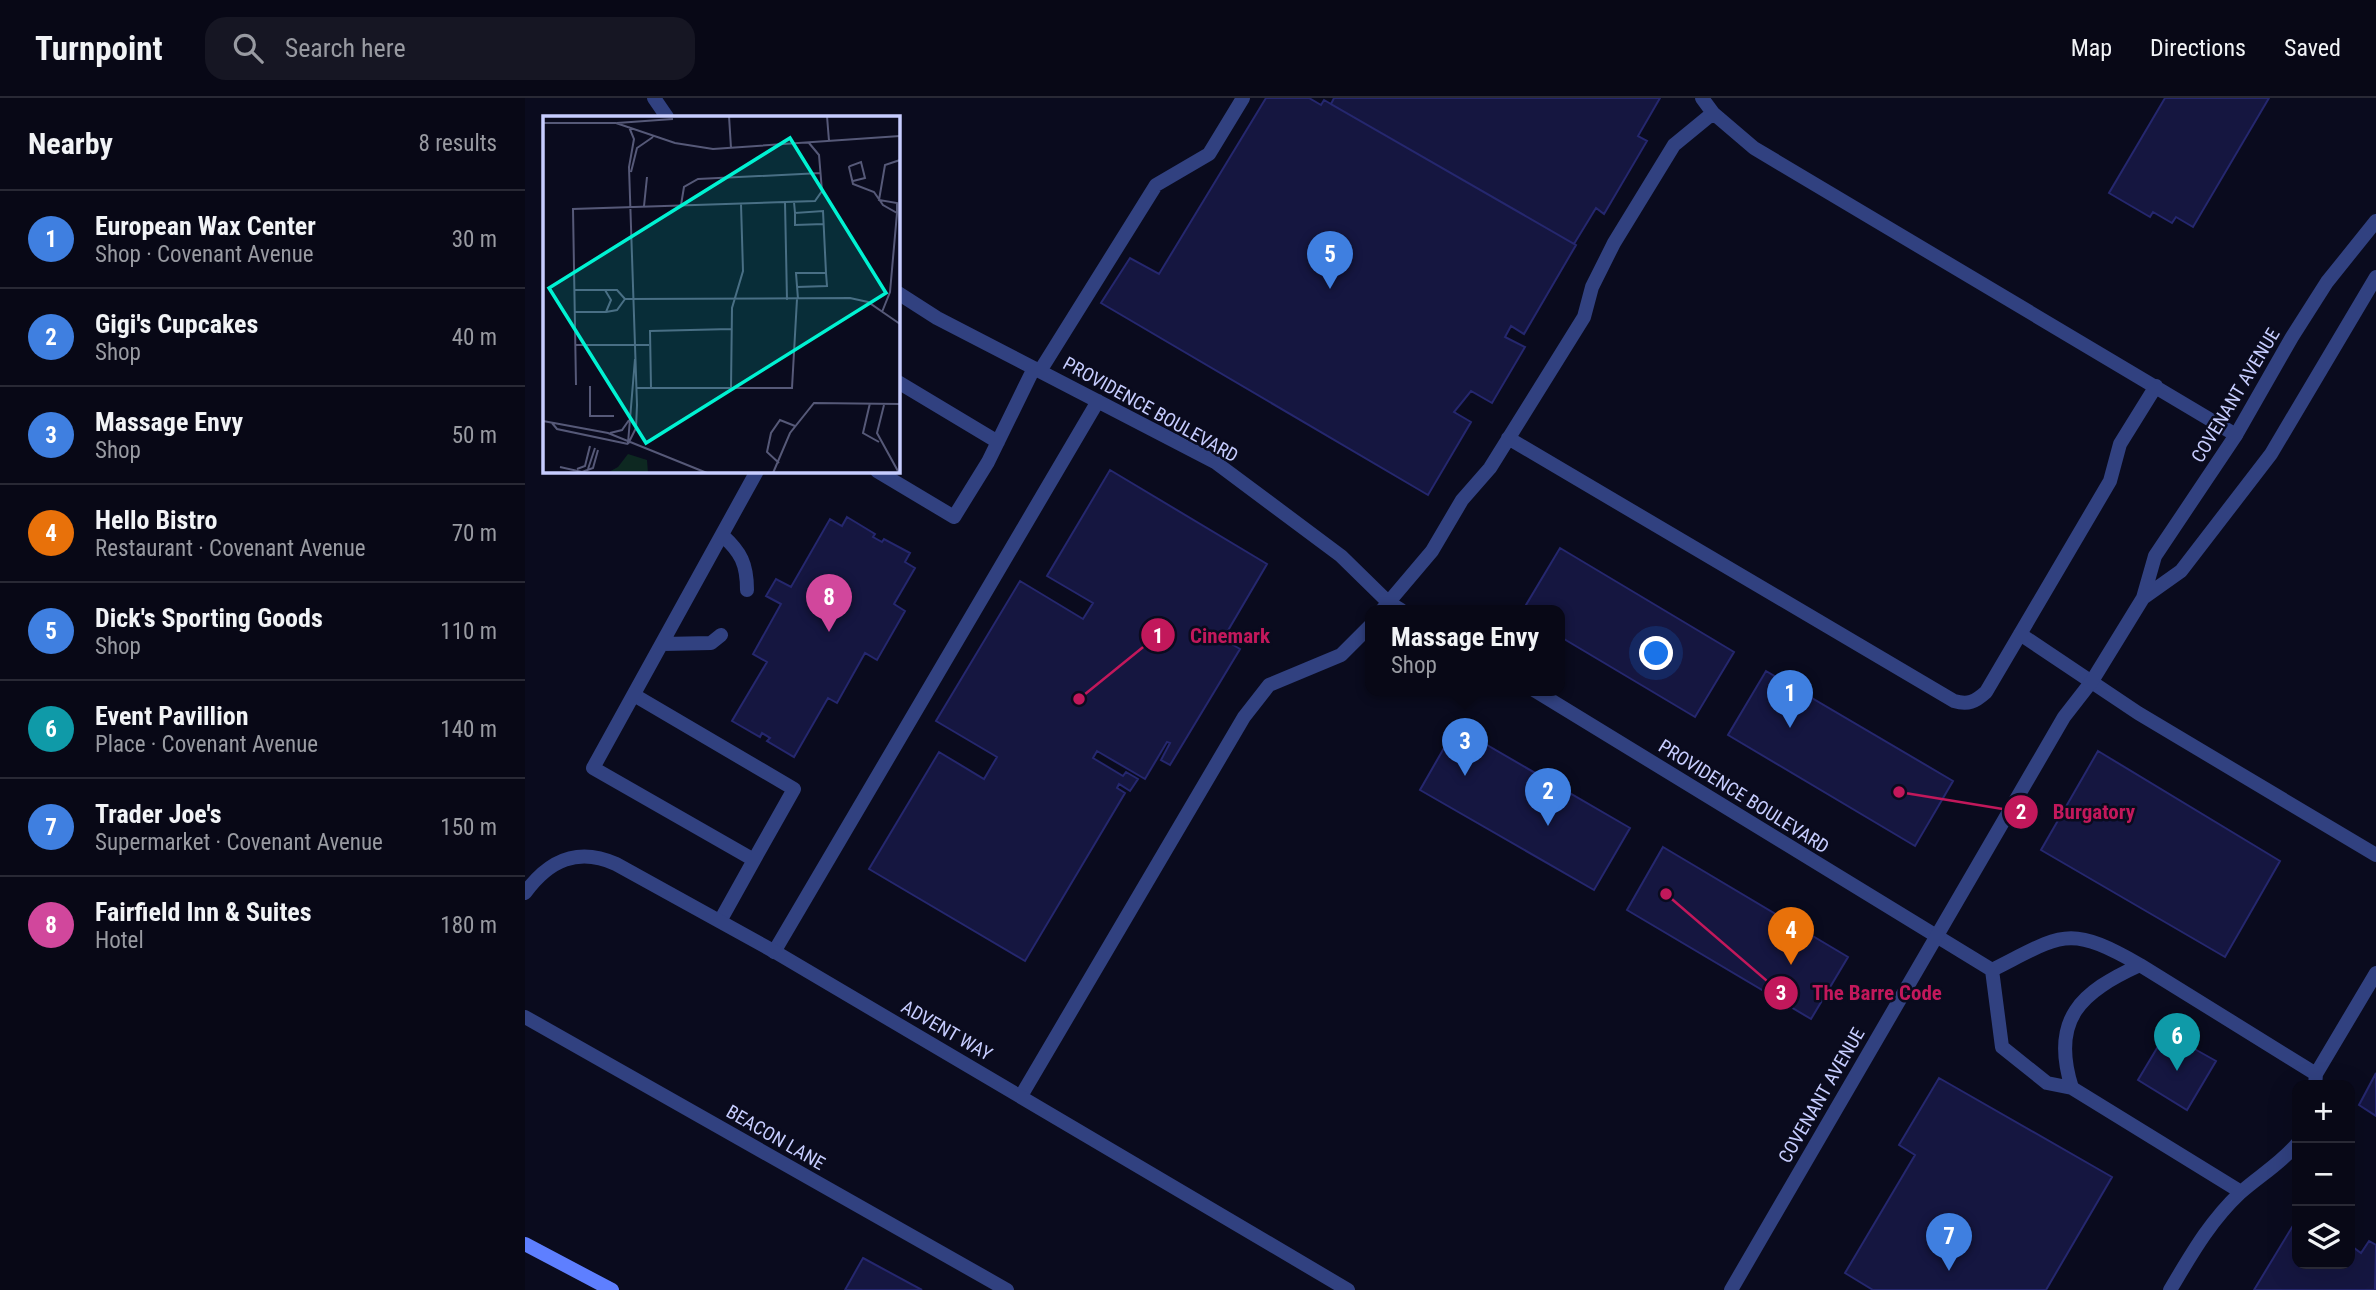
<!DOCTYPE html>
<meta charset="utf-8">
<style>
:root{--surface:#080816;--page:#161623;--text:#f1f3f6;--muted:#989aa1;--line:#292935;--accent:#00f2d2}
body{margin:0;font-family:"Roboto Condensed",sans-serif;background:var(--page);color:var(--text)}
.controls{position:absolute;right:21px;bottom:21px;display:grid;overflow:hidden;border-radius:14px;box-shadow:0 7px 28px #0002}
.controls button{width:63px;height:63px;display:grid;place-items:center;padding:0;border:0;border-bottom:2px solid var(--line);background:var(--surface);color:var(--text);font:35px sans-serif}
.you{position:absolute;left:1132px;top:556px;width:24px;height:24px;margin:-18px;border:5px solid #fff;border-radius:50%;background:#1a73e8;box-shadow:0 0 0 10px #1a73e833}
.badge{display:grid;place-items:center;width:46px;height:46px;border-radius:50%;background:var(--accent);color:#fff;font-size:23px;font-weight:700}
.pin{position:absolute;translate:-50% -58px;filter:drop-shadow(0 2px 4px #0008)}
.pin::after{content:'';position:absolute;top:37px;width:24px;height:21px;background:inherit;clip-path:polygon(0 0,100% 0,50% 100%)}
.popup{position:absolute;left:840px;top:507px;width:200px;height:91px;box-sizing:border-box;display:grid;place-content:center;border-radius:14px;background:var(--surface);filter:drop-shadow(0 2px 5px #0005);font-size:23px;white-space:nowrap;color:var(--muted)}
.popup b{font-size:26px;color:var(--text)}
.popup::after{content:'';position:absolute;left:50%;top:100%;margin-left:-14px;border:14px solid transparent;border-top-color:var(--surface)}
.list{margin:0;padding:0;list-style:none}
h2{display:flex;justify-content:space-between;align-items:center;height:91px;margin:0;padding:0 28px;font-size:30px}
h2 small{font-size:23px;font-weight:400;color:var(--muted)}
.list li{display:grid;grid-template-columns:46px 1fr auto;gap:21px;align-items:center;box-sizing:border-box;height:98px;padding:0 28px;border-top:2px solid var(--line)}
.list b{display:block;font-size:26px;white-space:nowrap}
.list p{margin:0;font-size:23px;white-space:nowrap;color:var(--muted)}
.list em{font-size:23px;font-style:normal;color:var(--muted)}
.icon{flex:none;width:38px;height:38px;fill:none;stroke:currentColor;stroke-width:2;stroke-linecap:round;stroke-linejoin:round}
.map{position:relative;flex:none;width:1851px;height:1192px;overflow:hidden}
header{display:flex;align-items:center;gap:42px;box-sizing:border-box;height:98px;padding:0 35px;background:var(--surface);border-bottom:2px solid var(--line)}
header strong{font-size:33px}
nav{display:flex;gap:38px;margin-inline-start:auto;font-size:24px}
.search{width:490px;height:63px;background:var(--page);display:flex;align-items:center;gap:18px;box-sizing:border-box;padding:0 24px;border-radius:21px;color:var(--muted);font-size:26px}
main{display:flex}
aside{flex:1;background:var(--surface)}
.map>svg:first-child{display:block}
.building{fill:#151640;stroke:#25276e;stroke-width:2}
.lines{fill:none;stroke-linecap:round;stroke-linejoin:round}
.service{stroke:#314180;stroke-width:14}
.minor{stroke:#314180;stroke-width:14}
.secondary{stroke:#5e7fff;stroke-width:14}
.labels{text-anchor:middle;stroke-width:5;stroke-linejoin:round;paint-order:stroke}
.street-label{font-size:19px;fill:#c7cdff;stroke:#0a0b1e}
.inset-road{fill:none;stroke:#565978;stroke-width:2}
.view{fill:#00f2d2;fill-opacity:0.15;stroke:#00f2d2;stroke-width:3.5}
.inset-edge{fill:none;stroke:#c7cdff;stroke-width:3.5}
.leader{fill:none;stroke:#c2185b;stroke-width:2.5}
.callout-dot{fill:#c2185b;stroke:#0a0b1e;stroke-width:2.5}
.mark-label{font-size:21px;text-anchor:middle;font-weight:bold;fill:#fff}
.callout-label{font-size:21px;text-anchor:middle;font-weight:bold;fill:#c2185b;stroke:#0a0b1e;stroke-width:5;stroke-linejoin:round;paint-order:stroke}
</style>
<header>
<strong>Turnpoint</strong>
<div class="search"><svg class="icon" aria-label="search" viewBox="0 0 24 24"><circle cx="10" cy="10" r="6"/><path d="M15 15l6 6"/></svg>Search here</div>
<nav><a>Map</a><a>Directions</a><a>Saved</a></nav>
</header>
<main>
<aside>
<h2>Nearby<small>8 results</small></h2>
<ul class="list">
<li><span class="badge" style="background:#3f7fe0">1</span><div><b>European Wax Center</b><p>Shop · Covenant Avenue</p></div><em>30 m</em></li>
<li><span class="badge" style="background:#3f7fe0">2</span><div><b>Gigi's Cupcakes</b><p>Shop</p></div><em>40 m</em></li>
<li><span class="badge" style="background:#3f7fe0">3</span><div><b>Massage Envy</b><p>Shop</p></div><em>50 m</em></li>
<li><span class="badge" style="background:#e8710a">4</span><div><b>Hello Bistro</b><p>Restaurant · Covenant Avenue</p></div><em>70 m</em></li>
<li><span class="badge" style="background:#3f7fe0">5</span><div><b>Dick's Sporting Goods</b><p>Shop</p></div><em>110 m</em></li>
<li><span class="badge" style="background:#0f9aa8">6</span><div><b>Event Pavillion</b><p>Place · Covenant Avenue</p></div><em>140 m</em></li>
<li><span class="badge" style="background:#3f7fe0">7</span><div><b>Trader Joe's</b><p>Supermarket · Covenant Avenue</p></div><em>150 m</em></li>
<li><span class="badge" style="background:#d1479c">8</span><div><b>Fairfield Inn &amp; Suites</b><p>Hotel</p></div><em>180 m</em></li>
</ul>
</aside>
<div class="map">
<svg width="1851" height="1192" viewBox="0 0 1851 1192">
<rect width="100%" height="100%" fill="#0a0b1e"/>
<!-- building -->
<path class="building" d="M741,0H784L796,7L799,2L1051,147L999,236L986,228L980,239L1000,249L967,305L946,293L929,314L946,324L903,397L576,205L605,160L634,176Z
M809,0H1135L1113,38L1122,43L1079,116L1071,110L1049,146L806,6Z
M1640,0H1744L1668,129L1651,119L1647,125L1628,114L1625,119L1584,95Z
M585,372L742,466L698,541L715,551L645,667L636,662L645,645L642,644L620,681L572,653L568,660L598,678L601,674L613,681L605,693L594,686L592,690L600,695L500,863L344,771L414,654L459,681L472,659L411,623L495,483L558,521L568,505L522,478Z
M322,419L350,436L348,439L357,444L359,441L385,455L380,464L390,470L369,506L380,513L352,562L340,555L312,605L303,600L269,659L242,643L245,640L237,635L235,639L207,623L242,564L228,556L256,506L241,498L251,481L266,489L305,421L317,428Z
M1035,450L1209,554L1170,619L1034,538V512H998Z
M1241,573L1428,683L1390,748L1203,637Z
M931,629L1105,730L1069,792L895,692Z
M1573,653L1755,763L1700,859L1516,752Z
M1138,749L1323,859L1286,921L1102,812Z
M1641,935L1691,963L1662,1012L1613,982Z
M1851,975V1018L1834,1007Z
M1414,980L1587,1079L1521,1192H1348L1320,1175L1390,1057L1374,1047Z
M1772,1121V1166H1825V1147L1836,1155L1844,1143L1851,1147L1850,1192H1729Z
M338,1160L397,1192H320Z"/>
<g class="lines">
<!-- service -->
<path class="service" d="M129,0L142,19
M1177,0L1188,15L1229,50L1711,337
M373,195L412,220L690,364L816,458L863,504L876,512
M515,273L631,87L684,56L718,0
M373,284L473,344
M983,340L1429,603C1443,607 1450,604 1461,594L1585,383L1595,346L1631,288
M352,373L429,419L463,364L509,270
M197,437C216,454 222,466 222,492
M857,512L907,453L937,402L965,370L1059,219L1067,189L1089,145L1149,47L1188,15
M1495,536L1613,615L1851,757
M138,546L186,545L196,537
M1009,592L1467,872
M109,597L269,691L229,762
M195,823L229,762L68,670L232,373
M249,854L573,303
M1467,872C1537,837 1542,825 1615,867
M1467,872L1477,949L1522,985L1547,990
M1790,987L1791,976L1851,875
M496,998L719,619L744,587L816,557L846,527
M1716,1094L1547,990C1525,921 1556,894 1615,867L1791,976
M1645,1192C1666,1157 1685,1123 1715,1095C1734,1078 1755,1066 1772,1046"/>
<!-- minor -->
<path class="minor" d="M1618,500L1656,473L1746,356L1851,179
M0,795C24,762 53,749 91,766L252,855L823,1192
M0,919L482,1192
M1206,1192L1539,619L1567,583L1618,500L1630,458L1711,337L1767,239L1802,184L1851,123"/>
<!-- secondary -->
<path class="secondary" d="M0,1146L87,1192"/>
</g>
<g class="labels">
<!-- street labels -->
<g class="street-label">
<text transform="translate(1710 297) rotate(-59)" y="7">COVENANT AVENUE</text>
<text transform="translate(626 311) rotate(29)" y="7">PROVIDENCE BOULEVARD</text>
<text transform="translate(1219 698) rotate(32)" y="7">PROVIDENCE BOULEVARD</text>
<text transform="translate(422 932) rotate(30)" y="7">ADVENT WAY</text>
<text transform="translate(1296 997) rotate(-60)" y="7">COVENANT AVENUE</text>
<text transform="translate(251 1039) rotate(30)" y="7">BEACON LANE</text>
</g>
</g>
<!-- overview -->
<g transform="translate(18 18)">
<rect width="357" height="357" fill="#0a0b1e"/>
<path d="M85,338L104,344L105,357H64L75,351Z" fill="#0d2821"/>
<path class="inset-road" d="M186,0L188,32M284,0L286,25M0,7H73L132,27L170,33L357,20M74,7L130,3M88,56L94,32L110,21M310,65L322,62L318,46L307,50L306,51L310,68L331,76L340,89L354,97L347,176L339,196M242,86L244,184M251,86L252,97L280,95L283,157H253L255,183M138,89L141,71L155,63L278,57M101,90L104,61M252,97V109L281,108M354,97V87L336,84L342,49L357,44M254,171L284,170L283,157M62,174H74L82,183M82,183L307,182L325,186L357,208M31,196H63L68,184L62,174H31M63,196L74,194L82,183M32,229H106M33,269L30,93L272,85L279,75L276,39L266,27M47,270V300H71M94,272H249L254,183M108,272L107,215L188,213M188,272L189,192L200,155L198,88M327,287L320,317L336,326M341,289L334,317L356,357M0,305L65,317L164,357M9,307L14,313L85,328M67,317L79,314L86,304M85,327L92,243M85,328L93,312L94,289L86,51L91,23L86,11M236,347L224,336L228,317L237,304L252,310M17,351L39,356L50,352L55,334M34,353L42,350L47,330M45,353L52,332M230,357L247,317L271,287L357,288"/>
<path class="view" d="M247,22L343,177L103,327L6,172Z"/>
<rect width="357" height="357" class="inset-edge"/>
</g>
<!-- callouts -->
<path class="leader" d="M554 601L633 537M1374 694L1496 714M1141 796L1256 895"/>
<g class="callout-dot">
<circle cx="554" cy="601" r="7"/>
<circle cx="1374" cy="694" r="7"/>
<circle cx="1141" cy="796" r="7"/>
<circle cx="633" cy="537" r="18"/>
<circle cx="1496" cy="714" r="18"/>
<circle cx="1256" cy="895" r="18"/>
</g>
<g class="mark-label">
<text x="633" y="545">1</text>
<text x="1496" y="721">2</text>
<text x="1256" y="902">3</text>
</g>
<g class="callout-label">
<text x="705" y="545">Cinemark</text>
<text x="1569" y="721">Burgatory</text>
<text x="1352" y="902">The Barre Code</text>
</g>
</svg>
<div class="controls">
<button>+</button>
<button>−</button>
<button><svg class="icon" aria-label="layers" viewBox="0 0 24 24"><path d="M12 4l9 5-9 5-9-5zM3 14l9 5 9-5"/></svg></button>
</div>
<div class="you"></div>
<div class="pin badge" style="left:1265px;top:630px;background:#3f7fe0">1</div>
<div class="pin badge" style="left:1023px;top:728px;background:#3f7fe0">2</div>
<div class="pin badge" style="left:940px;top:678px;background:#3f7fe0">3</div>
<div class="popup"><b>Massage Envy</b>Shop</div>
<div class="pin badge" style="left:1266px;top:867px;background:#e8710a">4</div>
<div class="pin badge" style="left:805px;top:191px;background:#3f7fe0">5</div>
<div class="pin badge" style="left:1652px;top:973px;background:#0f9aa8">6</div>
<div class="pin badge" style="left:1424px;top:1173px;background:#3f7fe0">7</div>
<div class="pin badge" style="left:304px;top:534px;background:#d1479c">8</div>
</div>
</main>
